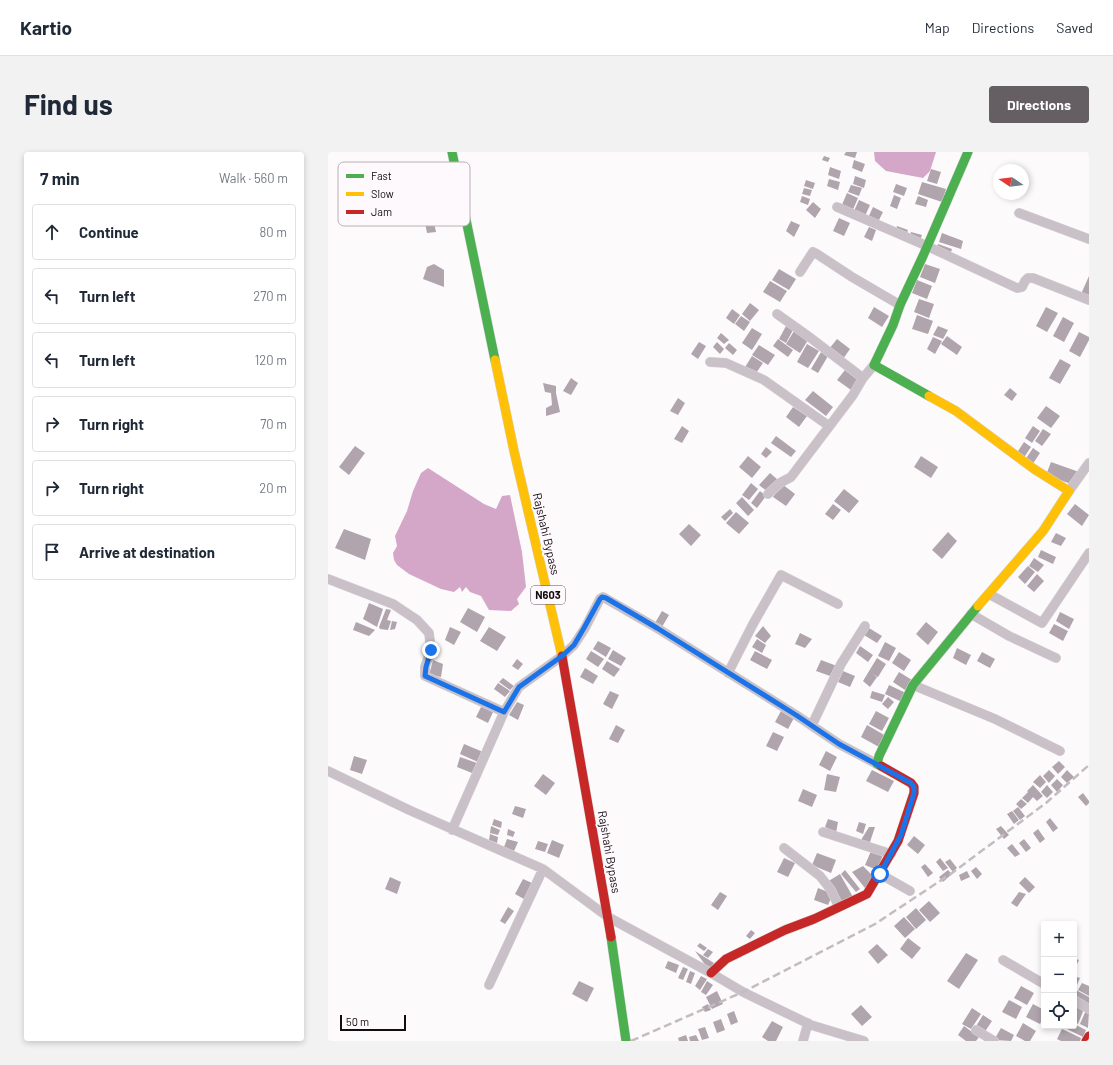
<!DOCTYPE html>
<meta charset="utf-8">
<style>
:root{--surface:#fff;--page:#f2f2f3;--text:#1f2937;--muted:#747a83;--line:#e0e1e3;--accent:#655f63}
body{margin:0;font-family:Barlow,sans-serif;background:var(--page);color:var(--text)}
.controls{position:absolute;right:12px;bottom:12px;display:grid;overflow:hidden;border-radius:4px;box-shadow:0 2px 6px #0003}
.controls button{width:36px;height:36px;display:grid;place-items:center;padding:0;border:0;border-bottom:1px solid var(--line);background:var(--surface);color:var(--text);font:20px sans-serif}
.compass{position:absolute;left:665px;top:12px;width:36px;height:36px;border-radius:50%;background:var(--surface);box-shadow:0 2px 6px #0003;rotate:283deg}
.scale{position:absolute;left:12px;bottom:10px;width:66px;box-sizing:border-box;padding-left:4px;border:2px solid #130c11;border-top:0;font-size:11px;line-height:14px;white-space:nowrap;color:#130c11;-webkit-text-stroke:3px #fef9fc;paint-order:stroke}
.stop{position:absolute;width:12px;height:12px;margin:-9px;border:3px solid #1a73e8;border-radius:50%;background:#fff}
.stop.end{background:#1a73e8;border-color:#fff;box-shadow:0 1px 4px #0008}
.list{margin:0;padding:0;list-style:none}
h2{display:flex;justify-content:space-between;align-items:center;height:52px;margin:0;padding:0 16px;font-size:17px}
h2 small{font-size:13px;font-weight:400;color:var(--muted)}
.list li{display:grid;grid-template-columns:26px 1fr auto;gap:12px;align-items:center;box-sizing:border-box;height:56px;margin:0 8px 8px;padding:0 8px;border:1px solid var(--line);border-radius:4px}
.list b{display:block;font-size:15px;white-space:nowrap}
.list em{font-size:13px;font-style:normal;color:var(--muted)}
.icon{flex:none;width:22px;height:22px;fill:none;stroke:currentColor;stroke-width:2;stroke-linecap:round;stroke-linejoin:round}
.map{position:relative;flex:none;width:761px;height:889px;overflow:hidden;border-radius:4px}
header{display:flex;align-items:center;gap:24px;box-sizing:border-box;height:56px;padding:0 20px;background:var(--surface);border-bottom:1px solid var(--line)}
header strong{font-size:19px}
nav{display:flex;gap:22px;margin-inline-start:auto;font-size:14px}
.intro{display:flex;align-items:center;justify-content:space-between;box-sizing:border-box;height:96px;padding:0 24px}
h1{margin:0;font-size:28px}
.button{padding:10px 18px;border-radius:4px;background:var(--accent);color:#fff;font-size:14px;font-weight:700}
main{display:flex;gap:24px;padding:0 24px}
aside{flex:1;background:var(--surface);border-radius:4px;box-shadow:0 2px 6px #0003}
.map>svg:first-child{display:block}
.water{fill:#d4a7c8}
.building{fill:#b0a4ad}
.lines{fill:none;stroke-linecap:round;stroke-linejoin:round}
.street-casing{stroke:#d7d5d6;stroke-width:10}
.fast-casing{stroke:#d7d5d6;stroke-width:10}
.slow-casing{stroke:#d7d5d6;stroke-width:10}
.jam-casing{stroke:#d7d5d6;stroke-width:10}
.street{stroke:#cac0c7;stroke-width:9}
.fast{stroke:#4caf50;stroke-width:9}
.slow{stroke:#ffc107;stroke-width:9}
.jam{stroke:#c62828;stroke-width:9}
.rail{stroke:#c2bdc0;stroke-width:2.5;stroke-dasharray:8 4;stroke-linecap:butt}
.route{stroke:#1a73e8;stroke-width:5}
.labels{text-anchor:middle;stroke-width:4;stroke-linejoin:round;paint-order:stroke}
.shield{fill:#fef9fc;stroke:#5a5358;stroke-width:1}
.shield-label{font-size:11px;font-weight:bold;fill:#130c11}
.street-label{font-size:12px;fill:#130c11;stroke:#fef9fc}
.key{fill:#fef9fc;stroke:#b8b2b6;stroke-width:1}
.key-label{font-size:11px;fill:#130c11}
</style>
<header>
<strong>Kartio</strong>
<nav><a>Map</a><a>Directions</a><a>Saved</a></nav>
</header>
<div class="intro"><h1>Find us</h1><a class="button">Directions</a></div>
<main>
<aside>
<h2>7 min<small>Walk · 560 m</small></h2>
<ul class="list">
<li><svg class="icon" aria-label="ahead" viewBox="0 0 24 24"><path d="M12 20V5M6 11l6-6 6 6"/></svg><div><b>Continue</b></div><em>80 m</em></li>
<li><svg class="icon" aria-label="left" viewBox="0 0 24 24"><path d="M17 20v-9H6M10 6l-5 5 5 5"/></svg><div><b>Turn left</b></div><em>270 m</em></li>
<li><svg class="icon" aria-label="left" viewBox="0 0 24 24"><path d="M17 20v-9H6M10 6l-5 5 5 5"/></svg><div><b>Turn left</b></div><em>120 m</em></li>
<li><svg class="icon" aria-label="right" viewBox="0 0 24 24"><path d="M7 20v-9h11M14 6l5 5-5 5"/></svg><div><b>Turn right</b></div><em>70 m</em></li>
<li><svg class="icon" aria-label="right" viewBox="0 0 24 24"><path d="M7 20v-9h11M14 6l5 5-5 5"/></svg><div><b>Turn right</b></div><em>20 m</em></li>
<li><svg class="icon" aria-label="arrive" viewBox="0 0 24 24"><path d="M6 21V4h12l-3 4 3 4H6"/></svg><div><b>Arrive at destination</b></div></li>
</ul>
</aside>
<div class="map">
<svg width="761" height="889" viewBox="0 0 761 889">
<rect width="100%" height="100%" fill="#fdfafc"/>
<!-- water -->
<path class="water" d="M546,0H608L602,19L595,26L558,19L547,9Z
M100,316L156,352L168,357L174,344L182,343L194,400L198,435L189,447L191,452L183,459L161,458L153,444L142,440L138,435L134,440L132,435L126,440L113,437L81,422L69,413L66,408L65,401L69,394L67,384L79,359L85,339L93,321Z"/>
<!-- building -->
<path class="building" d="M518,0H529L527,6L516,3Z
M496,4L502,6L500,10L494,8Z
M526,8L537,12L534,20L524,16Z
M502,15L513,19L511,27L500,23Z
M603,17L613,20L609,32L599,29Z
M527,24L538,28L536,36L525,32Z
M501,27L512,30L510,38L499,34Z
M478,28L487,31L485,37L476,34Z
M594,30L618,37L614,50L590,42Z
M568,32L579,36L576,44L565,40Z
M523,33L534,36L531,44L520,40Z
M476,36L484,38L482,44L474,42Z
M519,41L530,46L524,60L513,55Z
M566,43L573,46L569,57L562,54Z
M474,44L482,47L480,53L472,50Z
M590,44L600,48L598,55L587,52Z
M531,48L542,53L536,66L525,61Z
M485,50L493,57L487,66L478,58Z
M545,55L555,60L550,70L540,66Z
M95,61H104L108,80L99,81Z
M511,66L522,71L516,84L505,79Z
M463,69L472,73L466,85L458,79Z
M569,74L580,78L577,86L566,82Z
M541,75L548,78L544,89L536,85Z
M583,80L594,83L591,91L581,88Z
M614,81L635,89L633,97L611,90Z
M610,92L624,97L621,106L607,100Z
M106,112L116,118V135L95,127L99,115Z
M597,112L612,117L607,131L592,125Z
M451,117L468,127L461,138L444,128Z
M761,124V145L753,142Z
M589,128L604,134L599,147L584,141Z
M442,129L459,139L452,150L435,140Z
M591,147L606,152L601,166L586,160Z
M422,151L431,158L422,169L414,162Z
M546,155L561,164L554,175L540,166Z
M718,155L730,161L719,180L708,174Z
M404,157L412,163L406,172L398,166Z
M589,163L605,169L600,182L584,177Z
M413,164L422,170L416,179L407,172Z
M735,165L746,171L736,190L725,184Z
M458,174L465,178L458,191L451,187Z
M610,174L620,178L615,187L605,183Z
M424,176L434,182L424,198L414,191Z
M466,179L480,188L472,201L458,192Z
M751,180L761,185V188L752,205L741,199Z
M393,181L401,188L396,192L389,186Z
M619,184L634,195L629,203L613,192Z
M605,185L614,189L607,202L599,197Z
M450,187L465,198L460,205L445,194Z
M509,187L522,197L515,207L501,197Z
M371,190L378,194L370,207L363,202Z
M389,190L396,197L392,202L385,195Z
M401,191L409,198L405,203L397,196Z
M479,192L491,199L480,216L469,210Z
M431,193L447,203L440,213L424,203Z
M493,200L500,204L490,221L483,217Z
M424,204L435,211L424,227L414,220Z
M732,207L743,213L732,232L721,226Z
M517,218L530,228L523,238L509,228Z
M243,226L250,231L243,243L235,239Z
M215,231L228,234V241L232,260L218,264V256L224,253L223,241L217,240Z
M682,236L689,242L684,249L676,243Z
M485,239L505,255L498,264L477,248Z
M350,246L357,251L350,263L342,259Z
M718,254L732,264L723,276L709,266Z
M465,255L479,264L471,275L458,265Z
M354,274L361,279L354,291L346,287Z
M705,274L712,279L704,291L697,286Z
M715,277L723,282L714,294L707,289Z
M448,284L468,299L463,305L443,291Z
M696,290L703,295L695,307L688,302Z
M27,294L37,301L21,323L11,315Z
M438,295L444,300L438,306L433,302Z
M705,296L712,301L704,313L697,308Z
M420,304L433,315L424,326L411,315Z
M593,304L610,315L603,326L586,315Z
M723,310L751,320L746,333L718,323Z
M442,321L450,328L440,340L431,333Z
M423,331L430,337L421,348L414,343Z
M454,332L467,342L458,354L445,345Z
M516,337L531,349L521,361L506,349Z
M432,339L438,344L429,356L423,351Z
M414,345L426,358L420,364L408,351Z
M505,352L513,358L505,368L497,362Z
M747,352L761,363L754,374L739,362Z
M402,357L405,361L397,369L393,365Z
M408,360L421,371L411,382L398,371Z
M361,372L373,383L363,394L351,382Z
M16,377L43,387L37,408L7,396Z
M620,380L629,389L614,407L604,398Z
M728,381L738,386L733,394L723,390Z
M713,398L728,405L725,412L710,405Z
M706,406L716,413L710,420L701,414Z
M700,414L707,420L697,432L690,425Z
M709,422L716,429L706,440L699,434Z
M41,451L55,457L49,475L35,467Z
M140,456L157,465L149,480L132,470Z
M58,457L63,458L59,468L63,469L60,478L52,477L51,475Z
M334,459L341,463L334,475L327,471Z
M732,460L746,467L741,477L728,469Z
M64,469L69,470L67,477L62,478Z
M28,470L47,478L41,484L25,478Z
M598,470L610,480L600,493L588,482Z
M726,472L740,479L735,489L721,481Z
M435,474L443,484L437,491L427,484Z
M122,475L133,480L126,493L117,488Z
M161,475L178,485L169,499L152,489Z
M541,476L554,484L549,491L536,483Z
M472,481L484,487L477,496L467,492Z
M429,487L438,493L434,501L424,495Z
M270,489L283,496L278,505L265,497Z
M557,490L568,496L561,509L550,504Z
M532,494L545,503L540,510L528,501Z
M629,496L643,503L638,513L625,506Z
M285,498L298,506L293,514L280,507Z
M263,499L276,507L270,515L258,507Z
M427,499L444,508L439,517L422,508Z
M571,500L583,508L576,519L564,511Z
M654,500L667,507L662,516L649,509Z
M549,506L558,512L550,525L544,522L549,525L542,535L535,529Z
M189,507L195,512L190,518L184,514Z
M105,508L115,512L113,525L101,523Z
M493,508L509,514L505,525L488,519Z
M279,509L292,517L286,525L274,517Z
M257,516L270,524L265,532L252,525Z
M515,519L527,524L522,535L510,530Z
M571,520L584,528L577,538L565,530Z
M175,526L186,534L182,538L171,530Z
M170,531L182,539L177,545L166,537Z
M561,533L580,542L576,551L557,542Z
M282,539L291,543L284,557L275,552Z
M544,539L557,543L554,550L542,546Z
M560,545L566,550L560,557L554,552Z
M189,550L196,553L190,568L181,563Z
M154,553L166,558L160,571L148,565Z
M453,559L466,566L460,577L447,570Z
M548,559L561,566L554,579L541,572Z
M288,573L297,578L290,591L281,587Z
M539,573L558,584L551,595L533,585Z
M445,580L456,585L449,599L438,594Z
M136,592L155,600L150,610L132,602Z
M498,599L509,605L502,619L491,613Z
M26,604L39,608L34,622L22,618Z
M132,605L149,611L144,621L129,615Z
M731,609L737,615L730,622L724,615Z
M544,618L566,629L560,640L538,629Z
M721,618L727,624L721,631L715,624Z
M739,618L746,625L739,631L733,625Z
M215,622L227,631L218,643L206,634Z
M499,622L512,625L508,640L496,638Z
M712,623L718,630L712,636L705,630Z
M729,627L735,633L729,640L723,633Z
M705,633L715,644L709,649L699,639Z
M719,633L725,640L719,646L713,640Z
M475,637L489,643L484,655L470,649Z
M700,640L705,645L700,651L694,646Z
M755,641L761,649V651L758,654L750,645Z
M693,647L699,652L693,657L688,652Z
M187,654L198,657L195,666L184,662Z
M690,655L697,664L692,668L685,659Z
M684,659L691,668L686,672L679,662Z
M722,666L730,676L725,680L718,670Z
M166,667L174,670L173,676L164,673Z
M500,667L510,670L508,681L497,675Z
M531,670L538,672L535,682L528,679Z
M163,674L172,678L170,683L162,681Z
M673,674L681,683L676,687L668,677Z
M541,675H547L541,693L533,688Z
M180,677L187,680L185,685L179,683Z
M710,677L717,687L712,691L705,681Z
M162,682L170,685L169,691L161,688Z
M586,684L597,693L590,702L579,693Z
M179,687L190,690L186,699L176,695Z
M696,687L703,696L698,700L691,691Z
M224,688L236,693L231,706L219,701Z
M210,689L220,692L217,700L207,697Z
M684,692L692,702L687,705L679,696Z
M543,699L555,703L549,718L537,713Z
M489,701L508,708L503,721L484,713Z
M456,706L467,711L460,725L449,720Z
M612,706L620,716L615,719L608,710Z
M622,707L629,716L625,720L617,710Z
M597,712L605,721L600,725L593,715Z
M535,714L546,725L537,736L524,720Z
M648,715L654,722L649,727L643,719Z
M517,718L532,737L528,740L513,722Z
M620,718L624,722L615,730L611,725Z
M639,719L642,725L633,729L631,723Z
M512,722L525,745L512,753L499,730Z
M62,725L73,730L69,742L57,737Z
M697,725L707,735L701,741L691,731Z
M195,727L204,731L196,747L187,742Z
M490,736L505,742L500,753L486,748Z
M392,740L399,744L390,758L383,753Z
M691,740L698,742L689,755L683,751Z
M601,749L612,761L602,770L591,758Z
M180,755L186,759L177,772L172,769Z
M588,756L598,768L588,777L578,765Z
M576,765L587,777L577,786L566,774Z
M423,778L427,781L422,787L418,784Z
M580,786L593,796L584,807L572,797Z
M372,791L379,796L376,799L369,794Z
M549,792L560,803L550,812L540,800Z
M380,797L385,800L380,806L375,803Z
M367,799L386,811L381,818Z
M638,801L650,808L631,837L619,829Z
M746,806L751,808L746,818Z
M340,809L351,813L348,821L337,816Z
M355,815L360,817L355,828L350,826Z
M362,819L367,821L363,832L358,830Z
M373,824L379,827L372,838L367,834Z
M746,824L752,826L746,840Z
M251,829L266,836L259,850L244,842Z
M379,829L385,833L378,843L373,840Z
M754,831L761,834V844L750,838Z
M693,834L706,841L699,853L686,846Z
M748,838L761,845V854L746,846Z
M389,839L395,852L384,857L378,845Z
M681,848L694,855L688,867L674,860Z
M380,852L383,858L377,860L374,855Z
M705,852L716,858V864L712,872L698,865Z
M533,853L544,865L534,874L523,862Z
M748,854L756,857L750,872L746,870V858Z
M644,856L653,862L643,877L634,872Z
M758,858L761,860L760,876L752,872Z
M406,859L410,870L403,873L399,862Z
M655,863L664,869L654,884L645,879Z
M393,867L397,878L389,881L385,870Z
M444,869L455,875L448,889H440L434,885Z
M695,871L708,879L702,889H697L688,884Z
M746,872L758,878L755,885L739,877L740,874H746Z
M636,874L651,885L648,889H638L630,883Z
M377,875L381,886L374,888L370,877Z
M673,876L686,883L683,889L666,888Z
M734,877L753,886L752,889H733L729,887Z
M358,883L360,889H351L350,886Z
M368,883L371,889H362L361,885Z"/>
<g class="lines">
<!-- street casing -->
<g class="street-casing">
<path id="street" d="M509,55L599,94L689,136L694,135L697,129L700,126H705L761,148
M691,61L761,87
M472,120L485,100L489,102L524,125L572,153
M449,162L480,184L535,226
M382,210L398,211L436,228L501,274
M741,339L761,311
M440,342L452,331L463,325L525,243L535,226L546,213
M0,427L65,452L89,468L101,481L103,498L97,515V524L176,560
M661,442L714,471L761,401
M643,462L681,484L728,506
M400,521L425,472L453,423L510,452
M585,533L667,567L732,599
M484,573L513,512L537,474
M0,619L81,658L215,717L280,765L383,821L415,840L483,873L536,889
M124,678L176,560L191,535L234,504L246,493L257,476L272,447L275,445L329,476L468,563L511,592L549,612
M495,680L563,702
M456,696L492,724L503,738L511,755
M552,722L582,739
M675,808L716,832
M161,833L215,717
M746,848L761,857
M648,878L666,889
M475,889L480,871"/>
</g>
<!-- fast casing -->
<g class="fast-casing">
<path id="fast" d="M124,0L167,208
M601,244L546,213L565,173L572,153L595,104L640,0
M553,614L549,612L551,604L585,533L650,454
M283,785L298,889"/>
</g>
<!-- slow casing -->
<g class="slow-casing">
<path id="slow" d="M167,208L186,299L234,504
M601,244L628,259L706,317L741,339L715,379L650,454"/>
</g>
<!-- jam casing -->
<g class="jam-casing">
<path id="jam" d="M234,504L283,785
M383,821L398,807L457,778L486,767L539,742L570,689L586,641V635L583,631L553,614
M758,889L761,884"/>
</g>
<!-- street -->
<use href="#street" class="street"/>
<!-- fast -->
<use href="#fast" class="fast"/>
<!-- slow -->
<use href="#slow" class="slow"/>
<!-- jam -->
<use href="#jam" class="jam"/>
<!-- rail -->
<path class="rail" d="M303,889L415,840L547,772L624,721L718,651L761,613"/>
</g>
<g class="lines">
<!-- route -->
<path class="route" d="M103,498L98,515L97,524L176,560L191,535L234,504L246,493L256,476L272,447L274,445L278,446L329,476L468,563L511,592L583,631L586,635V641L573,683L552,722"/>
</g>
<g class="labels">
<!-- shield labels -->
<rect class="shield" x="203" y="434" width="34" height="18" rx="3"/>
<g class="shield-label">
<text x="220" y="447">N603</text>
</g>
<!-- street labels -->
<g class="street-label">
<text transform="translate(218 382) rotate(77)" y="4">Rajshahi Bypass</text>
<text transform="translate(281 700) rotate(80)" y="4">Rajshahi Bypass</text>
</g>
</g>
<!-- legend -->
<rect x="10" y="10" width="132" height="64" rx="6" class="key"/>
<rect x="18" y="22" width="18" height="4" fill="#4caf50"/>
<rect x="18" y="40" width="18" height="4" fill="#ffc107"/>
<rect x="18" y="58" width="18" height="4" fill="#c62828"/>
<g class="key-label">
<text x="43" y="28">Fast</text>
<text x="43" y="46">Slow</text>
<text x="43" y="64">Jam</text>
</g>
</svg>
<div class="controls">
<button>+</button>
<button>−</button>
<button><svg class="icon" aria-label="locate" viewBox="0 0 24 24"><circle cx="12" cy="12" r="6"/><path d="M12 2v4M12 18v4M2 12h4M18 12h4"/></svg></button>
</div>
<svg class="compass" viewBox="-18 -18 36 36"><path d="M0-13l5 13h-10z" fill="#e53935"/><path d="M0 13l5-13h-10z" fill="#747a83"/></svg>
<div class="scale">50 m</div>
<div class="stop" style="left:552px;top:722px"></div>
<div class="stop end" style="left:103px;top:498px"></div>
</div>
</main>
